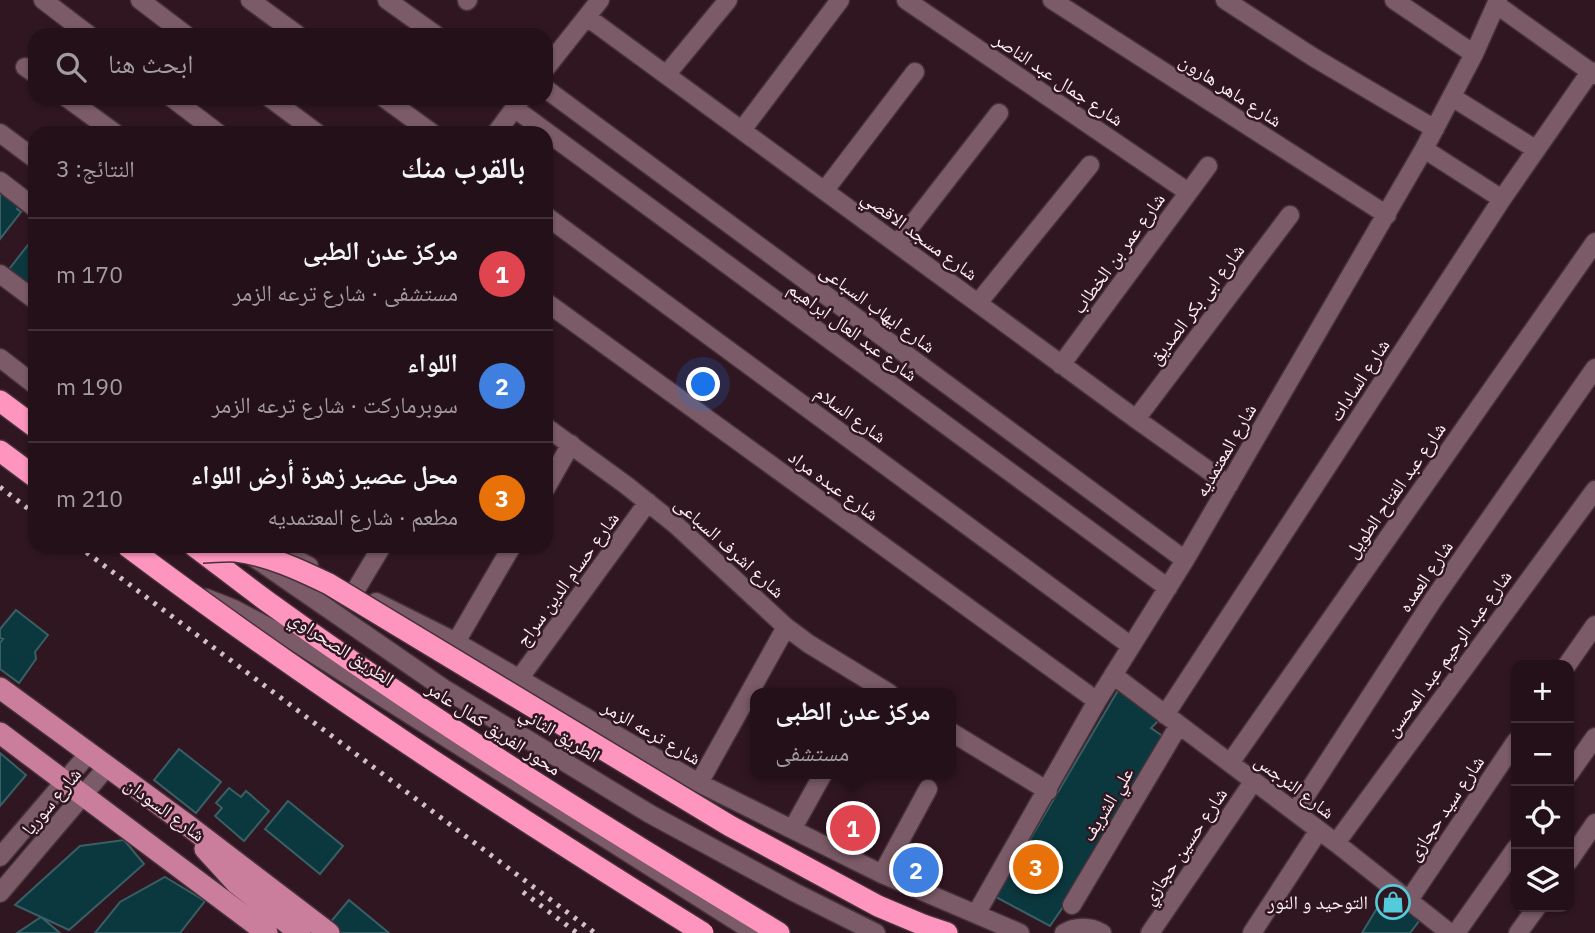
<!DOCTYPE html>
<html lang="ar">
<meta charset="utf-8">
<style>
:root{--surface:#241019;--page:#2c1922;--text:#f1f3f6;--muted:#a39da2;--line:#413038;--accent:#b45309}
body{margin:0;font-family:"IBM Plex Sans","Noto Naskh Arabic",sans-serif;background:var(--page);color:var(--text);direction:rtl}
.controls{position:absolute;right:21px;bottom:21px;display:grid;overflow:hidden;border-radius:14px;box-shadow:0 2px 5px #0004}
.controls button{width:63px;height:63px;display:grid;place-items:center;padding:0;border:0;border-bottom:2px solid var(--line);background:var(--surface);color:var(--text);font:35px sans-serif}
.you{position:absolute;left:704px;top:385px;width:24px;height:24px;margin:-18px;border:5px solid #fff;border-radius:50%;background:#1a73e8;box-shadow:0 0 0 10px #1a73e833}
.badge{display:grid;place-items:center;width:46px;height:46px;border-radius:50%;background:var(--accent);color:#fff;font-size:23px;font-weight:700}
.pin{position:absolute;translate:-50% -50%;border:4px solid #fff;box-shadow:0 2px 7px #0006}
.popup{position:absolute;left:750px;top:688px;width:206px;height:91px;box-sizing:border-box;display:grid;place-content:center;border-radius:14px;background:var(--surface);filter:drop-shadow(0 2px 5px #0005);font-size:23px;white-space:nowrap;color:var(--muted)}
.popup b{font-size:26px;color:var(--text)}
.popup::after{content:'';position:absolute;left:50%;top:100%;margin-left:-14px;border:14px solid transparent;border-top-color:var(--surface)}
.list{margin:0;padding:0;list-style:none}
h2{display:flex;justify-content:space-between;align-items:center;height:91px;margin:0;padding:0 28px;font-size:30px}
h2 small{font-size:23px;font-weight:400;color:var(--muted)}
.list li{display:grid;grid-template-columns:46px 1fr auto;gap:21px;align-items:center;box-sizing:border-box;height:112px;padding:0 28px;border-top:2px solid var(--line)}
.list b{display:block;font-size:26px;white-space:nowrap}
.list p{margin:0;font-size:23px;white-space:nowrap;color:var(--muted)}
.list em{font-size:23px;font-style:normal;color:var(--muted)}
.icon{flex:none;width:38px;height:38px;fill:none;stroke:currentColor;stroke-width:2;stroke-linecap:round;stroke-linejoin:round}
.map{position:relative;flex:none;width:1595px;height:933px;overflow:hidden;direction:ltr}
.search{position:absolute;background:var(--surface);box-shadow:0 2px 5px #0004;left:28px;top:28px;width:525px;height:77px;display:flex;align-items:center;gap:18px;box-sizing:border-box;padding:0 24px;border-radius:21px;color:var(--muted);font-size:26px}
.panel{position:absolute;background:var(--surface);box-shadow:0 2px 5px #0004;left:28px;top:126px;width:525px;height:427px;border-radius:21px;direction:rtl}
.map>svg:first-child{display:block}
.building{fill:#0b383e;stroke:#385f64;stroke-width:2}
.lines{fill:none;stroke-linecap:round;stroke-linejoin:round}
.minor-casing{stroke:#453139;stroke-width:21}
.major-casing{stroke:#453139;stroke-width:24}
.highway-casing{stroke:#453139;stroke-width:24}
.minor{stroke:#7b5b67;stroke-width:18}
.major{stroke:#ca7e9c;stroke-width:21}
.highway{stroke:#fe95bf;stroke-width:21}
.rail{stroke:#d2bfc6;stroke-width:5;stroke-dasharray:3.5 7;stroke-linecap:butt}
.highway-bridge-casing{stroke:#453139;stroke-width:24;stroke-linecap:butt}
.highway-bridge{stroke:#fe95bf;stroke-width:21}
.labels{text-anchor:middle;stroke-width:5;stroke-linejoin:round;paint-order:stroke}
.street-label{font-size:19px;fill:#ffeff4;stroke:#301621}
.poi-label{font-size:19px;fill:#ffeff4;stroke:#301621;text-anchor:end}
</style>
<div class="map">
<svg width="1595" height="933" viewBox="0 0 1595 933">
<rect width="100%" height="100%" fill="#301621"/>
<!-- building -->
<path class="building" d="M0,187L21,204L17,209L21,212L0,239Z
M35,236V296L6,273Z
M16,610L48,635L35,652L36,659L19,683L0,669V643L3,639L0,638V629Z
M1120,687L1161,718L1151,728L1167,739L1104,847L1050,926L996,897Z
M179,749L221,782L196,813L154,780Z
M0,753L26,775L0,806Z
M229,788L241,797L246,791L269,811L244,841L215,816L222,808L216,803Z
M288,801L343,846L320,874L265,829Z
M124,840L144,864L69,930L15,905L80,846Z
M165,877L205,901L180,933H95L120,902Z
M1390,887L1422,917L1410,933H1362Z
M349,900L389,933H339L328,925Z
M41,917L60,933H17Z"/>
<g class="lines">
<!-- minor casing -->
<g class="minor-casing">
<path id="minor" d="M43,0L89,35
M140,0L186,35
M250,0L298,35
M387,0L436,35
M906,0L1188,192
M1052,0L1387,215
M1225,0L1313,57L1435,129
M1394,0L1474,54
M467,1L468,0
M1497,5L1595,75
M587,17L1136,419L1229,485
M25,67L35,74
M546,68L600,0
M666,75L728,0
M546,89L1185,560
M1452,97L1535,149
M67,98L115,133
M172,98L218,133
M270,98L317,133
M384,98L432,133
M514,108L1168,588
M742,130L840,0
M0,133L35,159
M496,133L522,98
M1424,149L1502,199
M0,181L35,208
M825,190L915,72
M546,216L1131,646
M897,244L999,113
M0,274L35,300
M546,302L1097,701
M978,303L1090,165
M0,358L35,385
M1061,365L1208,166
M1136,419L1290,215
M546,427L626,485L676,525L786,627L809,644L889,693
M546,488L571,444
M273,546L309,566
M253,557L443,688L650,814L794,892L876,933
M355,591L382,546
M206,598L234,609L289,638L755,933
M376,602L456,642L699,783L882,874L1020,933
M456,642L512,546
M1567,665L1595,625
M1113,675L1336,843L1450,933
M519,679L648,502
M1165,715L1502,199L1591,71
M951,732L1048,791
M1230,763L1595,242
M1569,774L1595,737
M699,783L786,627
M1295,812L1433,600L1595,368
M793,828L823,774
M1336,843L1595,490
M0,857L89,753
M1569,861L1595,823
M882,874L928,789
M0,893L107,767
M1409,900L1516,741
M1072,905L1179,725
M976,914L1097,701L1185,560L1424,149L1474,54L1498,0
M1064,933C1076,926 1090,926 1102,933
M1150,933L1253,782
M1252,933L1319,830
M1456,933L1516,848
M1518,933L1537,907"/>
</g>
<!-- major casing -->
<g class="major-casing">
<path id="major" d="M0,688L186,824L329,933
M0,733L267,933
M205,849L236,883L300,933"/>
</g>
<!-- highway casing -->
<g class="highway-casing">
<path id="highway" d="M0,401L35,427
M0,451L35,477
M194,546C221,566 247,587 275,607C437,724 608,829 779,933
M923,925L947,933"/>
</g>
<!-- minor -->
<use href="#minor" class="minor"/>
<!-- major -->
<use href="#major" class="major"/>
<!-- highway -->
<use href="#highway" class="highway"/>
<!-- rail -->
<path class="rail" d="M0,487L35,514
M78,546L595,933
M523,892L577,933"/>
<!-- highway-bridge casing -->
<g class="highway-bridge-casing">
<path id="highway-bridge" d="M127,546C312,685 507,811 703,933
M203,552C213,552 225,550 236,551C268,555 300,570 329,584L730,826L878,906L923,925"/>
</g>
<!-- highway-bridge -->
<use href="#highway-bridge" class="highway-bridge"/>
</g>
<!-- icons -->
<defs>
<g id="shop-ring" transform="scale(1.75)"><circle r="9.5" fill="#301621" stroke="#53cbda" stroke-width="1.5"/><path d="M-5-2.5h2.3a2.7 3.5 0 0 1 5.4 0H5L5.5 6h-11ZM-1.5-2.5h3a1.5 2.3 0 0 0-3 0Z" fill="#53cbda"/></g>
</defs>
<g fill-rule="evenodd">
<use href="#shop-ring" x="1393" y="902"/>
</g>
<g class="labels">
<!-- street labels -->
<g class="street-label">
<text transform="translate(1059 79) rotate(34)" y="7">شارع جمال عبد الناصر</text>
<text transform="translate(1231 90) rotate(33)" y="7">شارع ماهر هارون</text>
<text transform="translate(920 235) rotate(36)" y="7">شارع مسجد الاقصي</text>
<text transform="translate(1118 253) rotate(-54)" y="7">شارع عمر بن الخطاب</text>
<text transform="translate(1196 304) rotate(-53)" y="7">شارع ابى بكر الصديق</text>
<text transform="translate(878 308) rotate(36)" y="7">شارع ايهاب السباعى</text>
<text transform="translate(853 331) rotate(36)" y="7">شارع عبد العال ابراهيم</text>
<text transform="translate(1359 380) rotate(-57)" y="7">شارع السادات</text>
<text transform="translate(851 414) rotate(36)" y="7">شارع السلام</text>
<text transform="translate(1225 450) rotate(-60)" y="7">شارع المعتمديه</text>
<text transform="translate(834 485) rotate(36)" y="7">شارع عبده مراد</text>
<text transform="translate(1395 490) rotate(-55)" y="7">شارع عبد الفتاح الطويل</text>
<text transform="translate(730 547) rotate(42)" y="7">شارع اشرف السباعى</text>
<text transform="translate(1425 576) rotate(-56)" y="7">شارع العمده</text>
<text transform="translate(567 579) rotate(-54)" y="7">شارع حسام الدين سراج</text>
<text transform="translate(342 648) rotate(33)" y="7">الطريق الصحراوي</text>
<text transform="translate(1448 653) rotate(-54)" y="7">شارع عبد الرحيم عبد المحسن</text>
<text transform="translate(494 728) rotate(33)" y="7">محور الفريق كمال عامر</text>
<text transform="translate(652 732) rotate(30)" y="7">شارع ترعه الزمر</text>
<text transform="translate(560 734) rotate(31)" y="7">الطريق الثاني</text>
<text transform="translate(1295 786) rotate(37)" y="7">شارع النرجس</text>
<text transform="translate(51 801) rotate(-50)" y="7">شارع سوريا</text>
<text transform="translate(1107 804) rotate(-59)" y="7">علي الشريف</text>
<text transform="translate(1445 808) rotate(-56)" y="7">شارع سيد حجازى</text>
<text transform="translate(165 809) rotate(36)" y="7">شارع السودان</text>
<text transform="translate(1184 846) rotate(-56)" y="7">شارع حسين حجازي</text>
</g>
<!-- poi labels -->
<g class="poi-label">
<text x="1368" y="909">التوحيد و النور</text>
</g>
</g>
</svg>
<div class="controls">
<button>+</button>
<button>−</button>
<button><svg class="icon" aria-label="locate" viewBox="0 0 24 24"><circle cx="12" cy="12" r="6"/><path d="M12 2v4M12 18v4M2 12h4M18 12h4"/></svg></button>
<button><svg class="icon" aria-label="layers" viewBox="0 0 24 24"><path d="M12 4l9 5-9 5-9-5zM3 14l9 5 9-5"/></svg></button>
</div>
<div class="you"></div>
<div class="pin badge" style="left:853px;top:828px;background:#e0444e">1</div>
<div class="popup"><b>مركز عدن الطبى</b>مستشفى</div>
<div class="pin badge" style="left:916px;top:870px;background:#3f7fe0">2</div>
<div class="pin badge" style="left:1036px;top:867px;background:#e8710a">3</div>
<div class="search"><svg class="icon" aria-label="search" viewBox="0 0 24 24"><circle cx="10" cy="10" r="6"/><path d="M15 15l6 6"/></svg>ابحث هنا</div>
<section class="panel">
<h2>بالقرب منك<small>النتائج: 3</small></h2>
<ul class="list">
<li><span class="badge" style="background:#e0444e">1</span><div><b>مركز عدن الطبى</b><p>مستشفى · شارع ترعه الزمر</p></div><em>170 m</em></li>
<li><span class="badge" style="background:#3f7fe0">2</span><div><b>اللواء</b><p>سوبرماركت · شارع ترعه الزمر</p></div><em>190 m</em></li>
<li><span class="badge" style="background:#e8710a">3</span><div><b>محل عصير زهرة أرض اللواء</b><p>مطعم · شارع المعتمديه</p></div><em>210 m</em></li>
</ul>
</section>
</div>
